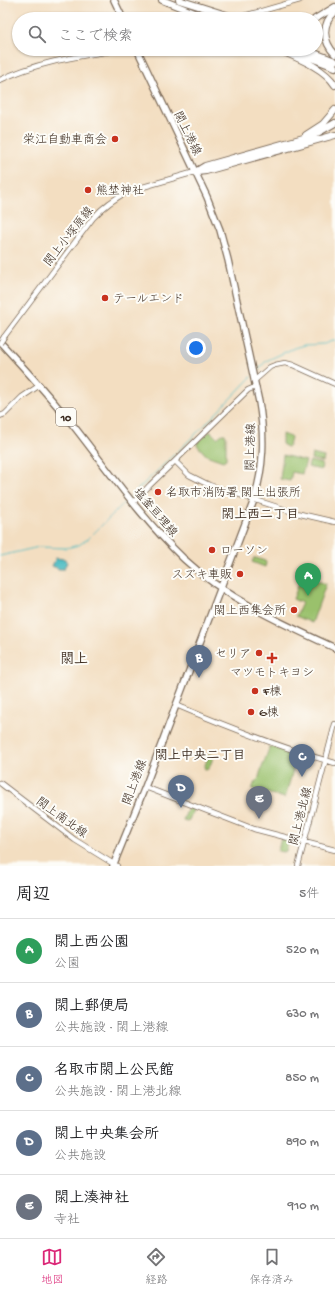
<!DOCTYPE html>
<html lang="ja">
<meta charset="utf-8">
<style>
:root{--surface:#fff;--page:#f6f6f6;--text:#202124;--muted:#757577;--line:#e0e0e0;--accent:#db2777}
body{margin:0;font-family:"Gochi Hand","Klee One",sans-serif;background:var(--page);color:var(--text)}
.you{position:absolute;left:196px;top:348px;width:14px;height:14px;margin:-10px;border:3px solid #fff;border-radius:50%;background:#1a73e8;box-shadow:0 0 0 6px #1a73e833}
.badge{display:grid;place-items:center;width:26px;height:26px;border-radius:50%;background:var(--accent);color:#fff;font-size:13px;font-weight:700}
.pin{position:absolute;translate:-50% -33px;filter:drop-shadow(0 1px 2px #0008)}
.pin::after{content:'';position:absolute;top:21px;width:14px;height:12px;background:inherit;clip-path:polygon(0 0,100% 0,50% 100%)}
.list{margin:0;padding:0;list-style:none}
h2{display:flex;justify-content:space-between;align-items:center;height:52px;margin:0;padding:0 16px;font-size:17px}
h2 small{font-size:13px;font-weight:400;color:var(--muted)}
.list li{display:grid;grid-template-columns:26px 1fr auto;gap:12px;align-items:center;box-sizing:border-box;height:64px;padding:0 16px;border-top:1px solid var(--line)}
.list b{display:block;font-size:15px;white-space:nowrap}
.list p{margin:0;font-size:13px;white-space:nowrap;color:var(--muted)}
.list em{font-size:13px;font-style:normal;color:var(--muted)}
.icon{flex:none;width:22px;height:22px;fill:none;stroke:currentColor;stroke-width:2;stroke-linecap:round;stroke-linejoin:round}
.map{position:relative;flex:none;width:335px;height:866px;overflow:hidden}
.search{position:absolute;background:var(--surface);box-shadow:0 1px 3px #0004;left:12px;right:12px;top:12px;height:44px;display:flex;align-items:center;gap:10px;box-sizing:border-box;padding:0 14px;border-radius:22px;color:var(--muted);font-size:15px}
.sheet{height:372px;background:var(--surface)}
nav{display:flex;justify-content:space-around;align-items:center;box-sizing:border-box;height:56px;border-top:1px solid var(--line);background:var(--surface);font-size:11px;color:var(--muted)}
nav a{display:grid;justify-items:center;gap:2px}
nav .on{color:var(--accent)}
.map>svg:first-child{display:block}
.green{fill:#9ac16c;stroke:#6a7645}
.water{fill:#4dbcc2;stroke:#447370}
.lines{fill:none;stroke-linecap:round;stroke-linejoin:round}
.stream{stroke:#4dbcc2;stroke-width:1}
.minor-casing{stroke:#7b6957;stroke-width:6}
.major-casing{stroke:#7b6957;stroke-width:8}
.highway-casing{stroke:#7b6957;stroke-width:8}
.minor{stroke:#fff;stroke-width:4.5}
.major{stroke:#fff;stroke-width:5.5}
.highway{stroke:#fff;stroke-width:6}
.minor-bridge-casing{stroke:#7b6957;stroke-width:6;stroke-linecap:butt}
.minor-bridge{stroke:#fff;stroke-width:4.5}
.poi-dot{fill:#c8321e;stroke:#fdfcf7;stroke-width:1.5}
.labels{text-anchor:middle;stroke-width:4;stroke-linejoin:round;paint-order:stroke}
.shield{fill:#fdfcf7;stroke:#75695f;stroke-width:1}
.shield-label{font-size:11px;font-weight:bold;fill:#3b2a1e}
.street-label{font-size:12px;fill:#3b2a1e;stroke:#fdfcf7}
.poi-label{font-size:12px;fill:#3b2a1e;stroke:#fdfcf7;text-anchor:start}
.neighbourhood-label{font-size:13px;font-weight:bold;fill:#3b2a1e;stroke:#fdfcf7}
.quarter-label{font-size:14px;font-weight:bold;fill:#3b2a1e;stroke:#fdfcf7}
</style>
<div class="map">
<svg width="335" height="866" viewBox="0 0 335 866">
<rect width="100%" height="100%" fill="#fdfcf7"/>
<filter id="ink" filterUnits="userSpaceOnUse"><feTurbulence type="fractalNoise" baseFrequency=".025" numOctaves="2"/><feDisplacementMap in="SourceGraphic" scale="8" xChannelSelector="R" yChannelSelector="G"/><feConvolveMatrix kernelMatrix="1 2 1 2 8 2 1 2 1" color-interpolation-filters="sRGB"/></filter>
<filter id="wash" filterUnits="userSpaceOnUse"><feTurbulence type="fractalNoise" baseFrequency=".012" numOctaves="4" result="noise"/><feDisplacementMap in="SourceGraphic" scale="16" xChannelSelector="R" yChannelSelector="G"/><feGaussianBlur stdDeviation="0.9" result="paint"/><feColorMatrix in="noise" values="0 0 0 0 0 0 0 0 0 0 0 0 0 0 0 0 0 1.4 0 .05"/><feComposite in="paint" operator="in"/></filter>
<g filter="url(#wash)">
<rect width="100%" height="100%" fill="#f3dec1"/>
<!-- green -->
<path class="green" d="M209,432H211L217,438L222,434H225L226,437V459L223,461L206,455L197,445V443Z
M282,434L291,437L289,446L287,447L282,444Z
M312,454L324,457L323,462L311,459Z
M283,455L306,461L302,474L292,472L290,481L280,479Z
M310,461L322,464L321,470L308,467Z
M254,558H256L265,561L266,563L265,567L252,562Z
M302,575L326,584L312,623L296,616L302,603L293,599Z
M270,746L297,756L285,798L252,789L255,782L259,778L260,773Z
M209,754L212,755L213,758L209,768L207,770L204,768Z
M189,806L192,807L193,810L189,820L187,821L183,820Z
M281,838L287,840L288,842L286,851L284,852L278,851Z"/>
<!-- water -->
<path class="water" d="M56,558L65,559L67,562L64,569H59L52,566Z"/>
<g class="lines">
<!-- stream -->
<path class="stream" d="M255,373L266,361L294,348L304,345L324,344L335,340
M130,497L203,427L251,377
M0,556L39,547L66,548L79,545L89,538L128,499"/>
</g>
</g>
<g filter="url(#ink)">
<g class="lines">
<!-- minor casing -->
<g class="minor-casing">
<path id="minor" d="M244,16L300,0
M0,80C39,61 81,56 123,49
M4,337L93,218C103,207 115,198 129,191L195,172
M254,381L270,367L275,365L285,363L293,365L335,384
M255,387L248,390L175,461L189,475L209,485L296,513L335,522
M0,416L5,414L22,397L40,385
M133,503L150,485L175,461
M176,705C228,727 281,748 335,763
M0,783L75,840L117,866
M145,787L254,829L335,850
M298,866L335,724"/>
</g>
<!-- major casing -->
<g class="major-casing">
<path id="major" d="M114,0L123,19
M0,342C26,370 52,399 76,429C111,474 143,520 184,559C227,599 283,624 335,648
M113,866L145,787L254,500C264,466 265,437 259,402L228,260L220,230L207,197L137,49"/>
</g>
<!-- highway casing -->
<g class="highway-casing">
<path id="highway" d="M162,0L210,19
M179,0L239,19
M335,12C321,24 323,42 335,54
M315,19L335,7
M277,49C295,57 324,67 335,85
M287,49L335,67
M304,49L335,61
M306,135L323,124L335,110
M195,172L205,166L314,135L335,123
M197,172L206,171L335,135"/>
</g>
<!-- minor -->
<use href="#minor" class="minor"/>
<!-- major -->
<use href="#major" class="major"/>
<!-- highway -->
<use href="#highway" class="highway"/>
<!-- minor-bridge casing -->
<g class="minor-bridge-casing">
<path id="minor-bridge" d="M0,343L4,337"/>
</g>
<!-- minor-bridge -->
<use href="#minor-bridge" class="minor-bridge"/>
</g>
</g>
<!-- markers -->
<g class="poi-dot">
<circle cx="115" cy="139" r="4"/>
<circle cx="88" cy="190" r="4"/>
<circle cx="105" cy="298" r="4"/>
<circle cx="158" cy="492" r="4"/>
<circle cx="212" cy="550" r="4"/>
<circle cx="240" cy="574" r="4"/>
<circle cx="294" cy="610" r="4"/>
<circle cx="259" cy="653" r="4"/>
<path d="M270 652h4v4h4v4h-4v4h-4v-4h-4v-4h4z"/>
<circle cx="255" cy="691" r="4"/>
<circle cx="251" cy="712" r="4"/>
</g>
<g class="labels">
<!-- shield labels -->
<rect class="shield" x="56" y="408" width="20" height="18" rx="3"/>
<g class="shield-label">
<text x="66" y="421">10</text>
</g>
<!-- street labels -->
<g class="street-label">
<text transform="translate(188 133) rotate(64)" y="4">閖上港線</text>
<text transform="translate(68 236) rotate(-52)" y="4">閖上小塚原線</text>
<text transform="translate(250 447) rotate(-89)" y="4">閖上港線</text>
<text transform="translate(156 512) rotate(49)" y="4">塩釜亘理線</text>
<text transform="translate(134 782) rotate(-69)" y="4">閖上港線</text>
<text transform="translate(300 816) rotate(-76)" y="4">閖上港北線</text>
<text transform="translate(62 817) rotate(36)" y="4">閖上南北線</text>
</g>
<!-- poi labels -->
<g class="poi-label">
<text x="107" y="143" text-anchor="end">栄江自動車商会</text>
<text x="96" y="194">熊埜神社</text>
<text x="113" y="302">テールエンド</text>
<text x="166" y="496">名取市消防署 閖上出張所</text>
<text x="220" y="554">ローソン</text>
<text x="232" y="578" text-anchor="end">スズキ車販</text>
<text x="286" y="614" text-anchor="end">閖上西集会所</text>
<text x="251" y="657" text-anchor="end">セリア</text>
<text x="272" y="676" text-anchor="middle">マツモトキヨシ</text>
<text x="263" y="695">F棟</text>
<text x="259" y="716">G棟</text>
</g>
<!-- neighbourhood labels -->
<g class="neighbourhood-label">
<text x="260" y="518">閖上西二丁目</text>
<text x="200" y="759">閖上中央二丁目</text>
</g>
<!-- quarter labels -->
<g class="quarter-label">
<text x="74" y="663">閖上</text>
</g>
</g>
</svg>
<div class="you"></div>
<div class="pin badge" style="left:308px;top:596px;background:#2e9e5b">A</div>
<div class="pin badge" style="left:199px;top:678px;background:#5c6f8a">B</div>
<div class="pin badge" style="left:302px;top:777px;background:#5c6f8a">C</div>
<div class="pin badge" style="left:181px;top:808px;background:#5c6f8a">D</div>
<div class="pin badge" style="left:259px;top:819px;background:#6b7280">E</div>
<div class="search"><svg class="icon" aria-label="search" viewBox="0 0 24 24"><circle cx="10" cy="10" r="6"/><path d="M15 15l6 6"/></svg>ここで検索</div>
</div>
<section class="sheet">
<h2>周辺<small>5件</small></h2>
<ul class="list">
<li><span class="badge" style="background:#2e9e5b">A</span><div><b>閖上西公園</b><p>公園</p></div><em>520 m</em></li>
<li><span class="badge" style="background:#5c6f8a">B</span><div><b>閖上郵便局</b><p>公共施設 · 閖上港線</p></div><em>630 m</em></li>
<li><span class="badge" style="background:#5c6f8a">C</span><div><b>名取市閖上公民館</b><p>公共施設 · 閖上港北線</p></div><em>850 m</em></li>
<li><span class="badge" style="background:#5c6f8a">D</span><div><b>閖上中央集会所</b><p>公共施設</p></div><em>890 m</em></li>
<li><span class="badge" style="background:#6b7280">E</span><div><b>閖上湊神社</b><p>寺社</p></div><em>910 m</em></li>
</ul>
</section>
<nav>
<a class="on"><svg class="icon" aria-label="map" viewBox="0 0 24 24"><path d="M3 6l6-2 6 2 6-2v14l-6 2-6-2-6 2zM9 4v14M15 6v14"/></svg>地図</a>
<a><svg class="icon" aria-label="directions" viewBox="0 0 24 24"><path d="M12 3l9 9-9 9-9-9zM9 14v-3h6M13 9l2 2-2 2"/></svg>経路</a>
<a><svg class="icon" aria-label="saved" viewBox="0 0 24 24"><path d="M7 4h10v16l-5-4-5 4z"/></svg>保存済み</a>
</nav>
